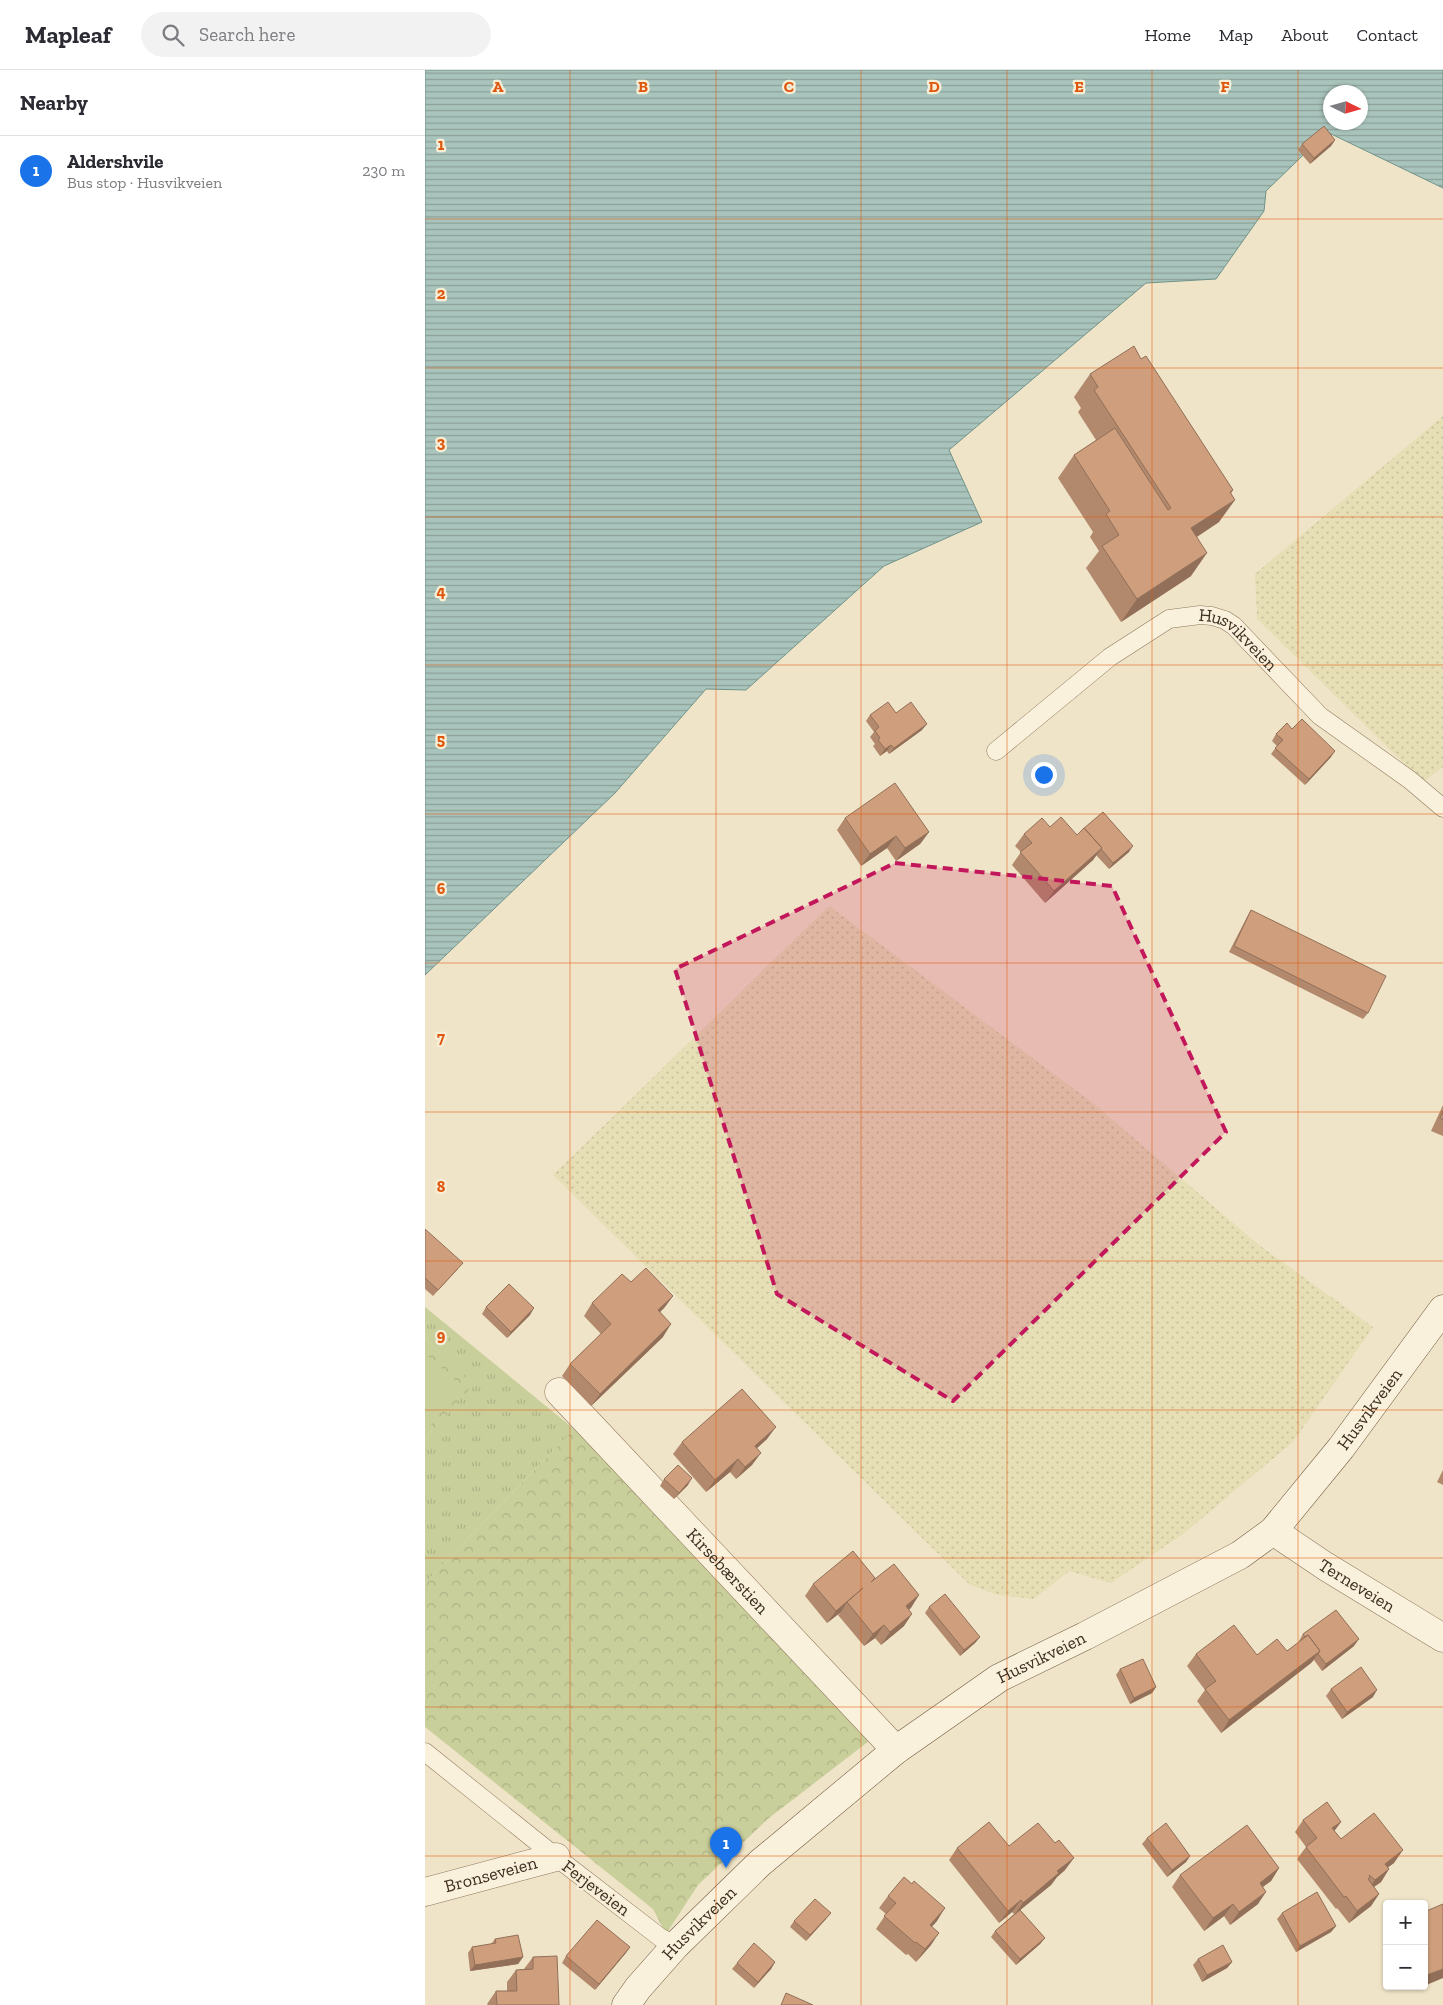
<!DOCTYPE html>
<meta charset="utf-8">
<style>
:root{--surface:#fff;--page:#f2f2f3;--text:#2b2b33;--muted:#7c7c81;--line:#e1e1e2;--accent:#1a73e8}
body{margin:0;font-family:"Zilla Slab",serif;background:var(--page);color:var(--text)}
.controls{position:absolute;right:15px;bottom:15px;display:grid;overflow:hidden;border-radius:5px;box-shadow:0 1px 4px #0004}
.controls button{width:45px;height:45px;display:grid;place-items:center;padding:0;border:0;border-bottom:1px solid var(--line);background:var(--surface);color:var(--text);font:25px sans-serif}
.compass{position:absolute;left:898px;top:15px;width:45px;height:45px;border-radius:50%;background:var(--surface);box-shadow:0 1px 4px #0004;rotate:95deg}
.you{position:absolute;left:618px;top:704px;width:18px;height:18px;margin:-12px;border:4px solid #fff;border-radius:50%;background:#1a73e8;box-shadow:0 0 0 8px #1a73e833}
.badge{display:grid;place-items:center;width:32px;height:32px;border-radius:50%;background:var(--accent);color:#fff;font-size:16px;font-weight:700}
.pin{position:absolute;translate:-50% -41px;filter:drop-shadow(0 1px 2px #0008)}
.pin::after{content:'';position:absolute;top:26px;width:18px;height:15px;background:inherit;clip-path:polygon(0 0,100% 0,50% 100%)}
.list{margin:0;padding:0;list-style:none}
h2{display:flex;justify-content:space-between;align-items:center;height:65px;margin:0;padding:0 20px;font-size:21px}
h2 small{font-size:16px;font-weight:400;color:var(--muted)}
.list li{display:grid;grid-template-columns:32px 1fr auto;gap:15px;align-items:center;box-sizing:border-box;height:70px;padding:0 20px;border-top:1px solid var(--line)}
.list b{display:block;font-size:19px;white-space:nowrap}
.list p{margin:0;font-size:16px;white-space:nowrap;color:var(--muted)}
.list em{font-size:16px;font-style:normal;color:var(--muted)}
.icon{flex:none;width:28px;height:28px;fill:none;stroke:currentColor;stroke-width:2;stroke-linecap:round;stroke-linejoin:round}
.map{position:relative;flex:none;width:1018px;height:1935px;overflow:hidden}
header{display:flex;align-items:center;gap:30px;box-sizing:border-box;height:70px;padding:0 25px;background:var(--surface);border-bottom:1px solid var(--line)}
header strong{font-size:24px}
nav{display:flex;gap:28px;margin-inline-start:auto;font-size:18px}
.search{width:350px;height:45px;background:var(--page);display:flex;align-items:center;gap:12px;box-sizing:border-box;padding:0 18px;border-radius:28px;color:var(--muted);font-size:19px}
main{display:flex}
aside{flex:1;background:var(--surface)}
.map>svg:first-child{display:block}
.farmland{fill:url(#farmland-dots)}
.grass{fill:url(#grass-tufts)}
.forest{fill:url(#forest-crowns)}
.garden{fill:#c9cf9b}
.water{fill:url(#water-rules);stroke:#6f938a;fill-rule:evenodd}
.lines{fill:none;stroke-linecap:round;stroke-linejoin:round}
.service-casing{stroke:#8d765c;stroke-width:19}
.minor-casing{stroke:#8d765c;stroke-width:29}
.secondary-casing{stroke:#6f573f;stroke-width:29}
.service{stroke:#faf1dc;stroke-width:18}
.minor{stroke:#faf1dc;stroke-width:28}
.secondary{stroke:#faf1dc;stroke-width:28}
.wall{fill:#b2896c}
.shaded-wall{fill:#916f58}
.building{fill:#cf9f7d;stroke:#916f58}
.marked{fill:#c2185b;fill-opacity:0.2;stroke:#c2185b;stroke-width:4;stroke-dasharray:10 6;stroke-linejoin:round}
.grid{fill:none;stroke:#df570d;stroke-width:1;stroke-opacity:0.55}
.labels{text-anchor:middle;stroke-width:4.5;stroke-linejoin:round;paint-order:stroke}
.street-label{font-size:18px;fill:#3d2e20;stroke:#f7eed8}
.grid-label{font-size:16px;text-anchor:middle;font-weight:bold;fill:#df570d;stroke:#f7eed8;stroke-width:4.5;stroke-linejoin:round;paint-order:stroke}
</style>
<header>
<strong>Mapleaf</strong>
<div class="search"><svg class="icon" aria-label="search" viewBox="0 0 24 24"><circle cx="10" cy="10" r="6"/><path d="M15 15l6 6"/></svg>Search here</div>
<nav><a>Home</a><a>Map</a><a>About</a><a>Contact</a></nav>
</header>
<main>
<aside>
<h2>Nearby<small></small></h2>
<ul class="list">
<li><span class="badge">1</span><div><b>Aldershvile</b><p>Bus stop · Husvikveien</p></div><em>230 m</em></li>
</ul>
</aside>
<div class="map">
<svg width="1018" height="1935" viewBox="0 0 1018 1935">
<defs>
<pattern id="farmland-dots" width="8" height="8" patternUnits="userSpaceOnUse" patternTransform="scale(1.25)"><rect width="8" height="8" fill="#e6deb5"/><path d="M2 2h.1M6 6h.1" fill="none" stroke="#c6bf9b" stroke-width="1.8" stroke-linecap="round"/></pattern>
<pattern id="grass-tufts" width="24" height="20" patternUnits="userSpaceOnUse" patternTransform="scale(1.25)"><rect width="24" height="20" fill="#c9cf9b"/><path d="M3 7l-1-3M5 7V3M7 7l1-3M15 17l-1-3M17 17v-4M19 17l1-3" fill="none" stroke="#aeb285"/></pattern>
<pattern id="forest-crowns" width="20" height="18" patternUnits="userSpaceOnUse" patternTransform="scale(1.25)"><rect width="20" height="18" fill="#c9cf9b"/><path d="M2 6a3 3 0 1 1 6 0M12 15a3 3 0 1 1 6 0" fill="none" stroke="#aeb285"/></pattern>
<pattern id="water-rules" width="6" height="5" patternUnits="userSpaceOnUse" patternTransform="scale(1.25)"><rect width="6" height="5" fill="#a9c4bc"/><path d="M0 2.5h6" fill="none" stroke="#8ba098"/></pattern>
</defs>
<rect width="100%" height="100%" fill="#f0e4c8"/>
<!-- farmland -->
<path class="farmland" d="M1018,346V697L998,712L832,549L830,504Z
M404,836L669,1034L834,1175L948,1257L868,1372L758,1464L686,1513L644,1501L609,1529L573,1525L545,1515L128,1105Z"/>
<!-- grass -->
<path class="grass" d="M0,1237L149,1359L0,1513V1369L47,1315L0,1268Z"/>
<!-- forest -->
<path class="forest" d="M0,1268L48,1315L0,1369Z
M149,1359L448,1668L344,1748L273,1815L241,1864L228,1839L0,1657V1513Z"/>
<!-- garden -->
<path class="garden" d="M0,1284L38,1317L0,1361Z"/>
<!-- water -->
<path class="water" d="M0,0H1018V118L902,62L841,121L839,141L791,209L721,213L524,380L557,452L459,496L321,620L281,619L190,723L0,905ZM906,22H936V52H906Z"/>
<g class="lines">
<!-- service casing -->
<g class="service-casing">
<g id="service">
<path id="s1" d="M571,681L685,587L744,549L775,545L787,546L800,550L809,556L895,646L985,710L1018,738"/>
<path d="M0,1682L131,1787L236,1868L251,1875"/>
</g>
</g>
<!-- minor casing -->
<g class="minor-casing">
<g id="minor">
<path id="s2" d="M134,1322L471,1680"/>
<path id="s3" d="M848,1461L900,1496L1018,1568"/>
<path id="s4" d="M0,1822L131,1787"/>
</g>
</g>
<!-- secondary casing -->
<g class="secondary-casing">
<g id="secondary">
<path id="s5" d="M201,1935L213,1918L251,1875L335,1793L471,1680L574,1608L660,1566L815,1485L848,1461L916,1378L1018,1239"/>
</g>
</g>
<!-- service -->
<use href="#service" class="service"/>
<!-- minor -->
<use href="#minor" class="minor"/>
<!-- secondary -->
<use href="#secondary" class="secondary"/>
</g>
<!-- wall -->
<path class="wall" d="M910,70L906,76L885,94L873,80L877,74Z
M716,289L808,420L806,423L794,452L772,467L766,506L696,552L661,498L674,481L665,467L668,462L633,408L649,385L671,370L653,342L656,338L649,327L665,304Z
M471,643L497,660L464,684L462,681L455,686L448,676L450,674L445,667L449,662L441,651L445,645Z
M867,659L906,687L880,715L846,684L852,676L847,671L851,664Z
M420,748L504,762L495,774L471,791L462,778L436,796L412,760Z
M625,757L704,782L684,799L671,785L668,790L620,833L587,795L596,782L590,776L599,764Z
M826,840L943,943L938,949L804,882L822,847Z
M1018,1035V1066L1006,1061Z
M0,1159L33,1199L8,1226L0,1219Z
M206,1212L248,1226L239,1238L235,1242L238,1267L166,1336L137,1306L145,1294L176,1264L159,1246L167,1233Z
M61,1237L105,1245L82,1268L57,1244Z
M342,1369L332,1378L327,1395L311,1409L305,1402L281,1422L248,1384L257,1372Z
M1018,1400V1415L1012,1412Z
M239,1409L263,1415L249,1429L235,1416Z
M388,1514L494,1525L484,1539L479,1556L456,1575L450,1568L439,1576L413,1545L416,1542L402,1553L380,1526Z
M504,1537L555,1567L550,1573L535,1586L500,1543Z
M878,1564L929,1576L897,1601L889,1590L886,1593L796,1663L772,1631L780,1620L762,1596L771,1584L832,1585L862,1581L875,1572L874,1571Z
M695,1599L731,1617L727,1623L705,1634L691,1605Z
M906,1619L948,1627L917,1649L901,1626Z
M878,1750L916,1752L909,1761L916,1769L969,1793L963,1797L964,1799L956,1812L949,1817L954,1824L946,1836L924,1853L912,1838L911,1839L872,1789L881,1777L870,1762Z
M722,1768L765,1786L761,1792L742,1807L717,1774Z
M584,1776L640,1800L632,1807L626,1815L595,1840L620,1868L615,1874L591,1895L566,1867L570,1861L589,1844L587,1842L574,1853L524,1790L532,1778Z
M854,1798L846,1811L838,1817L833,1834L805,1855L799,1846L779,1861L747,1817L755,1805Z
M463,1826L512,1851L507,1856L506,1875L491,1892L483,1884L481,1885L451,1859L461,1844L454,1838Z
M857,1843L911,1856L906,1862L871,1882L852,1849Z
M401,1849L381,1871L365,1857L369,1851Z
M70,1869L98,1887L93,1894L45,1901L43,1883L47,1877L66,1874Z
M205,1877L170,1920L137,1893L141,1886Z
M108,1887L134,1935H63L62,1934L71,1921H82V1912L91,1900L99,1899Z
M773,1889L807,1892L802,1898L777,1912L768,1895Z
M350,1892L346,1899L329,1918L307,1899L312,1893Z"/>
<!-- shaded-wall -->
<path class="shaded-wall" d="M910,70L906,76L885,94L889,88Z
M808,420L794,440L810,430L794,452L750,481L766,458Z
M782,483L766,506L696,552L712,529Z
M502,654L497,660L464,684L469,678Z
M466,675L462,681L455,686L460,679Z
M910,681L906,687L880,715L884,709Z
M504,762L495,774L471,791L480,778Z
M471,766L462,778L436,796L445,784Z
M708,776L704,782L684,799L688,793Z
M677,778L668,790L620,833L629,821Z
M248,1226L239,1238L224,1253L233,1240Z
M109,1238L105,1245L82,1268L86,1262Z
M246,1254L238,1267L166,1336L175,1324Z
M351,1357L342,1369L321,1388L330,1376Z
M336,1383L327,1395L311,1409L320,1397Z
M313,1389L305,1402L281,1422L290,1410Z
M267,1408L263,1415L249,1429L254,1423Z
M438,1518L422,1532L416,1542L402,1553L411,1541Z
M494,1525L486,1538L473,1549L481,1536Z
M487,1544L479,1556L456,1575L465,1562Z
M459,1555L450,1568L439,1576L448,1564Z
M555,1567L550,1573L535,1586L539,1580Z
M934,1569L929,1576L897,1601L901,1594Z
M895,1581L886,1593L796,1663L804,1650Z
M731,1617L727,1623L705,1634L709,1628Z
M952,1620L948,1627L917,1649L922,1642Z
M916,1752L907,1764V1758Z
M978,1780L969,1793L951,1806L960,1794Z
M765,1786L761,1792L742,1807L747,1800Z
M649,1788L640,1800L632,1807L626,1815L589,1845L598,1833L632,1801Z
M854,1798L846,1811L826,1825L835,1813Z
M964,1799L956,1812L941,1822L950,1810Z
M841,1822L833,1834L805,1855L814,1842Z
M954,1824L946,1836L924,1853L932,1841Z
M596,1830L587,1842L574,1853L583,1841Z
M808,1834L799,1846L779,1861L788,1848Z
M520,1838L512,1851L497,1868L505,1855Z
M406,1843L401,1849L381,1871L385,1865Z
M911,1856L906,1862L871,1882L875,1876Z
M514,1863L506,1875L491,1892L500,1879Z
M620,1868L615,1874L591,1895L595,1889Z
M205,1877L201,1883L170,1920L174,1914Z
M98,1887L93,1894L45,1901L50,1895Z
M350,1892L346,1899L329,1918L333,1912Z
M807,1892L802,1898L777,1912L782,1905Z
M1018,1899V1908L999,1916V1906Z
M991,1916H997L989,1919Z"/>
<!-- building -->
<path class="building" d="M899,56L910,70L889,88L877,74Z
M709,276L716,289L721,286L808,420L805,422L810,430L766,458L782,483L712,529L677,476L694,465L681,444L685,441L649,385L690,358L743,440L746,438L669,320L673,317L665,304Z
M463,632L471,643L486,632L502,654L469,678L466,675L460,679L453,670L455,668L450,661L454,657L445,645Z
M877,649L910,681L884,709L850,678L858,670L851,664L862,653L867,659Z
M470,713L504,762L480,778L471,766L445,784L420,748Z
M678,742L708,776L688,793L676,779L677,778L659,758L658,759Z
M636,747L652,765L659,758L677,778L629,821L595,782L607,773L599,764L617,748L625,757Z
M826,840L961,906L943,943L809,876Z
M1018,1041V1050L1015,1048Z
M0,1159L38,1193L13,1220L0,1208Z
M221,1198L248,1226L233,1240L246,1254L175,1324L145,1294L186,1254L167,1233L197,1204L206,1212Z
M84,1214L109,1238L86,1262L61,1237Z
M317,1319L351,1357L330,1376L336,1383L320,1397L313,1389L290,1410L257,1372Z
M253,1395L267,1408L254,1423L239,1409Z
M428,1481L450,1508L446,1512L469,1494L494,1525L481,1536L487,1544L465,1562L459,1555L448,1564L422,1532L438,1518L411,1541L388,1514Z
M520,1524L555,1567L539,1580L504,1537Z
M911,1540L934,1569L901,1594L893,1584L895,1581L883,1565L880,1567L878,1564Z
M809,1555L832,1585L852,1569L862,1581L883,1565L895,1581L804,1650L780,1619L791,1611L771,1584Z
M718,1589L731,1617L709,1628L695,1599Z
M936,1597L952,1620L922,1642L906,1619Z
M902,1732L916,1752L907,1758L916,1769L949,1743L978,1780L960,1794L964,1799L950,1810L944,1805L945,1807L943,1809L954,1824L932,1841L921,1826L919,1827L881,1777L892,1768L878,1750Z
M564,1752L584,1776L613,1753L630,1773L634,1770L649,1788L632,1801L634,1803L598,1833L596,1830L583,1841L532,1778Z
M741,1753L765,1786L747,1800L722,1768Z
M822,1755L854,1798L835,1813L841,1822L814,1842L808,1834L788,1848L755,1805Z
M479,1807L487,1814L489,1811L520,1838L505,1855L514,1863L500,1879L491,1872L490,1873L459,1846L471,1833L463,1826Z
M892,1822L911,1856L875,1876L857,1843Z
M390,1829L406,1843L385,1865L369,1851Z
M1018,1834V1899L999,1906V1842Z
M595,1840L620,1868L595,1889L570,1861Z
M172,1850L205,1877L174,1914L141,1886Z
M93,1865L98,1887L50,1895L47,1877L71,1873L70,1869Z
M329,1873L350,1892L333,1912L312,1893Z
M798,1875L807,1892L782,1905L773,1889Z
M132,1886L134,1935H72L71,1921H92L91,1900L108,1899V1887Z
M361,1923L388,1935H356Z"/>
<!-- marked area -->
<path class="marked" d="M470,793L687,816L801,1062L528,1331L352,1224L250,899Z"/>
<!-- grid -->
<path class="grid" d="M145,0V1935M291,0V1935M436,0V1935M582,0V1935M727,0V1935M873,0V1935M0,149H1018M0,298H1018M0,447H1018M0,595H1018M0,744H1018M0,893H1018M0,1042H1018M0,1191H1018M0,1340H1018M0,1488H1018M0,1637H1018M0,1786H1018"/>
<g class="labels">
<!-- street labels -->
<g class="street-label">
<text dy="6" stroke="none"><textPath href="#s1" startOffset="296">Husvikveien</textPath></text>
<text dy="6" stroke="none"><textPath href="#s5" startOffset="965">Husvikveien</textPath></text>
<text dy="6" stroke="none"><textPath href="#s2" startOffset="246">Kirsebærstien</textPath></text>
<text dy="6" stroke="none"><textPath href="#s3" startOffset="100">Terneveien</textPath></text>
<text dy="6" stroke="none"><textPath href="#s5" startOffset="545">Husvikveien</textPath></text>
<text dy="6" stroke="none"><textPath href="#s4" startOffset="68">Bronseveien</textPath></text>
<text transform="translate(171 1818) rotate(37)" y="6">Ferjeveien</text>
<text dy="6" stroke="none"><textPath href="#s5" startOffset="110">Husvikveien</textPath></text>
</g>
</g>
<g class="grid-label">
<text x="73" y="22">A</text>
<text x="218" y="22">B</text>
<text x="364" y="22">C</text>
<text x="509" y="22">D</text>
<text x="654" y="22">E</text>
<text x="800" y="22">F</text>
<text x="16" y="80">1</text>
<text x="16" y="229">2</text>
<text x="16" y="378">3</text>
<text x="16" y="527">4</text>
<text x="16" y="675">5</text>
<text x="16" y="824">6</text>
<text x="16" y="973">7</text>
<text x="16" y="1122">8</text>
<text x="16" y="1271">9</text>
</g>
</svg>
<div class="controls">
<button>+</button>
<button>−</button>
</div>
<svg class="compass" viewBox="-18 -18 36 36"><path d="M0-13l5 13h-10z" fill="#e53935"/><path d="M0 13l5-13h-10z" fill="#7c7c81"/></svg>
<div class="you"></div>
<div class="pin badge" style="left:301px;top:1798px">1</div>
</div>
</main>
